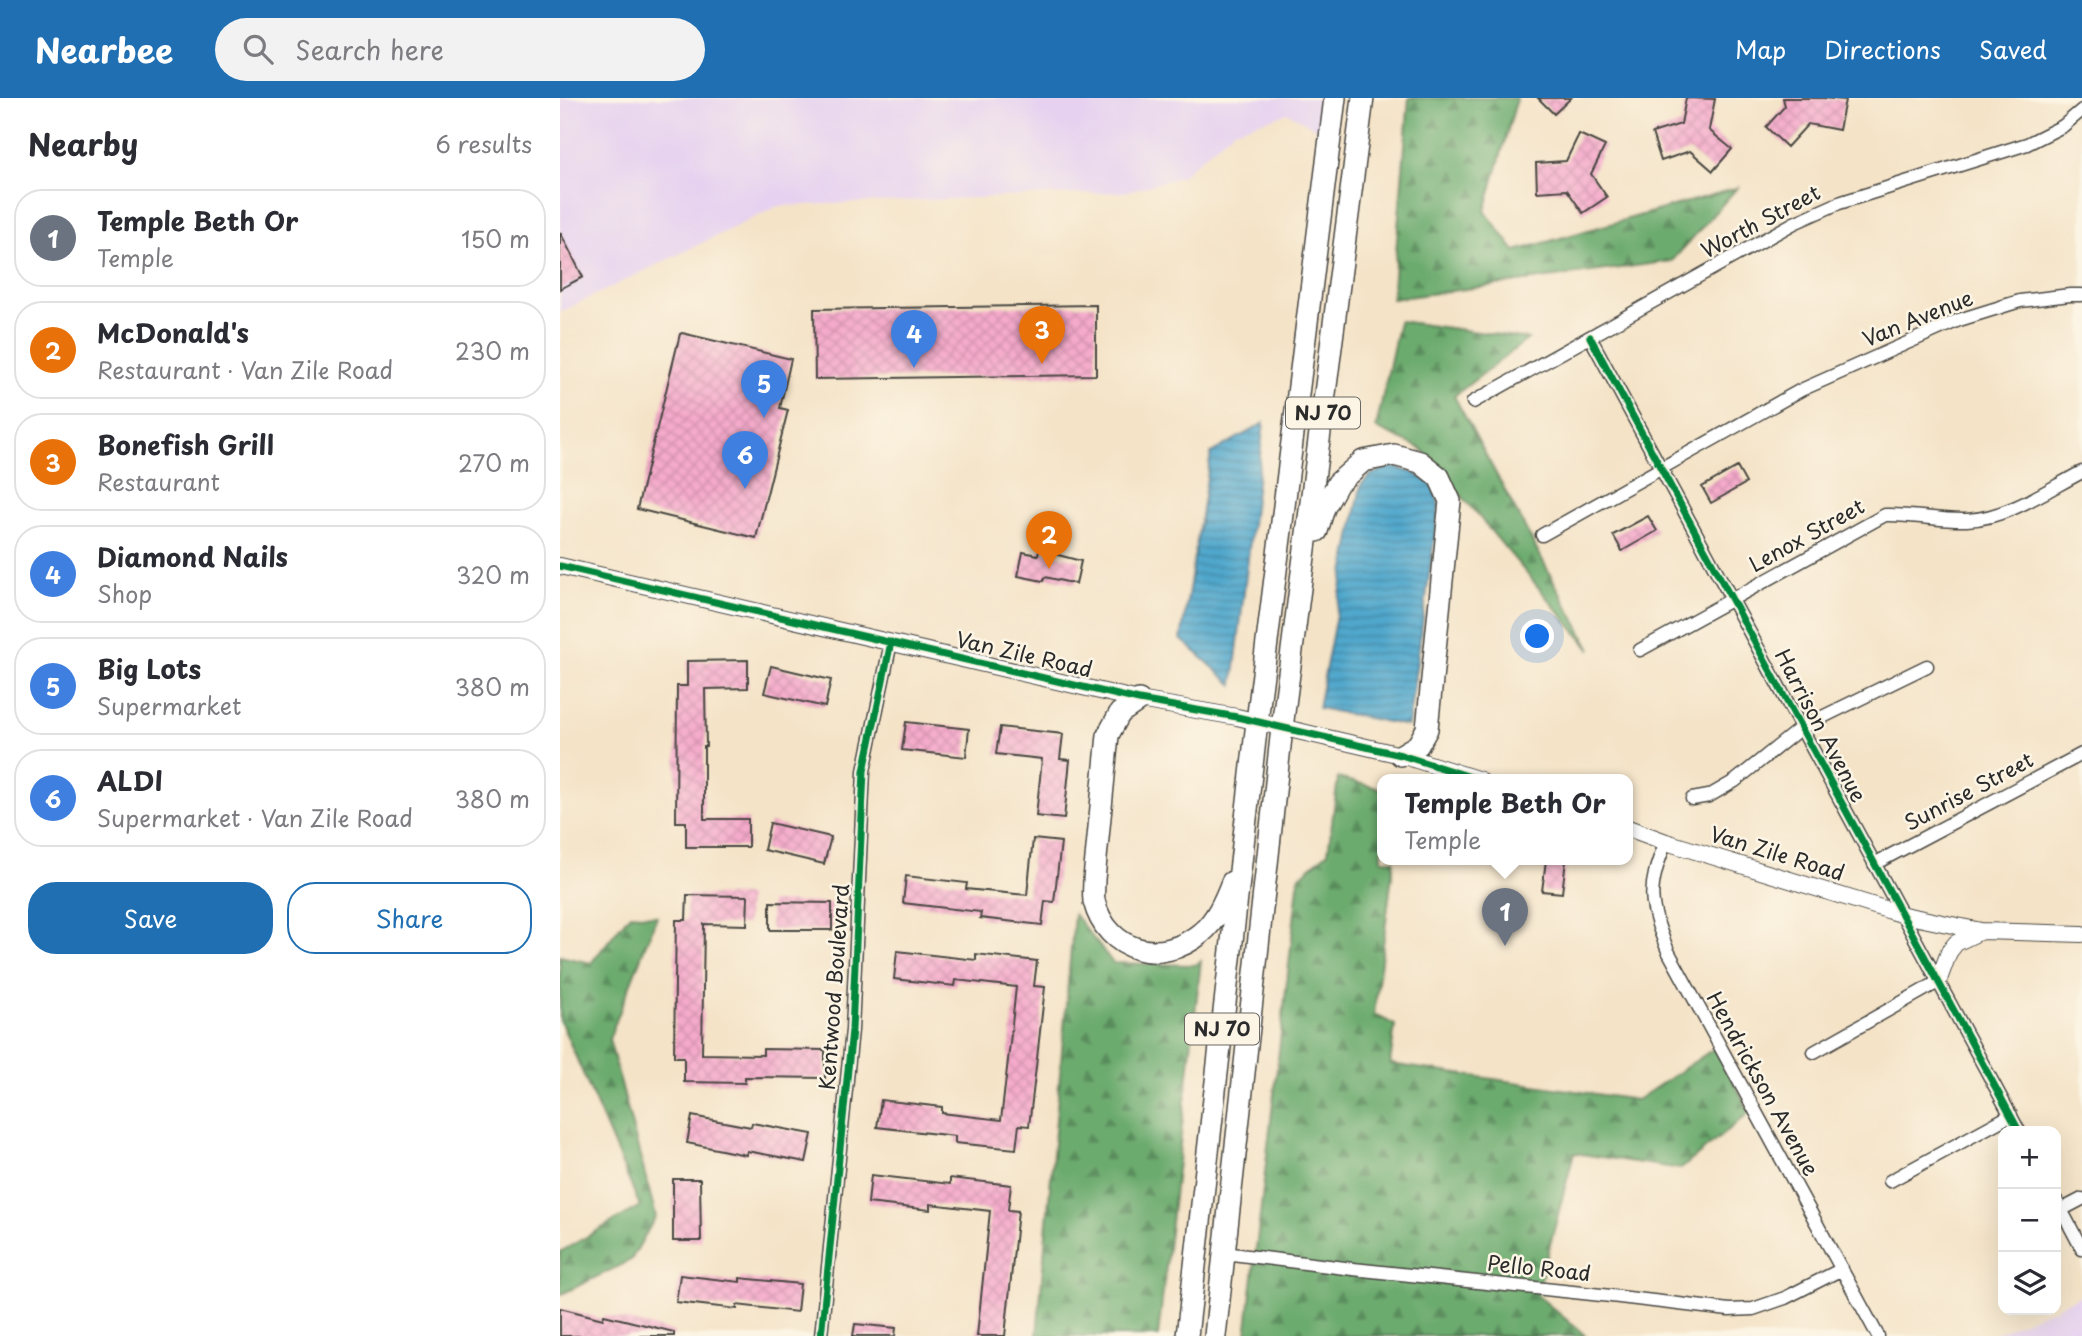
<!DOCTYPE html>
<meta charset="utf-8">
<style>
:root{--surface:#fff;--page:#f2f2f3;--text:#2b2b33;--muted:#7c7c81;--line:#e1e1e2;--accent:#1f6fb2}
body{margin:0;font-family:"Playpen Sans",sans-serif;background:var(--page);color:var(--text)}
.controls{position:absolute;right:21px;bottom:21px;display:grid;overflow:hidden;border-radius:14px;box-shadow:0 7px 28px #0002}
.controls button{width:63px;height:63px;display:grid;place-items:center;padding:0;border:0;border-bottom:2px solid var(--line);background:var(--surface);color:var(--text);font:35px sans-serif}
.you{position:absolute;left:978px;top:539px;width:24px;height:24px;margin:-18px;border:5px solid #fff;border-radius:50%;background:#1a73e8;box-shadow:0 0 0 10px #1a73e833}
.badge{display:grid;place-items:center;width:46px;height:46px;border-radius:50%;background:var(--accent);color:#fff;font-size:23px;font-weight:700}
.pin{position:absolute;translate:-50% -58px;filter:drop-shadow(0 2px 4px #0008)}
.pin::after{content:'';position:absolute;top:37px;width:24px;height:21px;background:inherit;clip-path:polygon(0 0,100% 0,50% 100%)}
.popup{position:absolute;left:817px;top:676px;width:256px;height:91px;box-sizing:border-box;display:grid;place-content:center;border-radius:14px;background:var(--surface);filter:drop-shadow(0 2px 5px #0005);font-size:23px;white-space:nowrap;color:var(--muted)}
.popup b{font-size:26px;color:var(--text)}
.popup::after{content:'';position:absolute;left:50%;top:100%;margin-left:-14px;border:14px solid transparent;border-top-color:var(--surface)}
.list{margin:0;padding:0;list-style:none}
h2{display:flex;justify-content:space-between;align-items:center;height:91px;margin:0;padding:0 28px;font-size:30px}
h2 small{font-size:23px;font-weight:400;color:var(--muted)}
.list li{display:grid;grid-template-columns:46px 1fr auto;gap:21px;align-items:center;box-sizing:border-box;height:98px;margin:0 14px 14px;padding:0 14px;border:2px solid var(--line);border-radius:28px}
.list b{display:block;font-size:26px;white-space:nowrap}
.list p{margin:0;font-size:23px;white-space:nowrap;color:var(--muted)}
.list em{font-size:23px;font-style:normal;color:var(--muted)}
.actions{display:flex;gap:14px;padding:21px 28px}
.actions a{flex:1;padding:16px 0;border:2px solid var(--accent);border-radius:28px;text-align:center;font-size:24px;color:var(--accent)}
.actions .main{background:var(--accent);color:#fff}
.icon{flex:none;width:38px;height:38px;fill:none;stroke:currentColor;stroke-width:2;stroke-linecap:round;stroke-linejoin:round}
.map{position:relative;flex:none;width:1522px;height:1238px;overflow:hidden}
header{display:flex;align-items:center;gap:42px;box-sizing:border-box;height:98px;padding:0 35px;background:var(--accent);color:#fff}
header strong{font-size:33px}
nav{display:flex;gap:38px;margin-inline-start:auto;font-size:24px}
.search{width:490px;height:63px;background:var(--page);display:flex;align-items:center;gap:18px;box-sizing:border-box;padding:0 24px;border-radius:38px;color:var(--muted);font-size:26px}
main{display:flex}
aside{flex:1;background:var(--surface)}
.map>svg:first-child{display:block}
.built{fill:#e6d2f0}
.forest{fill:url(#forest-firs);stroke:#4c6b4c;stroke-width:2}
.water{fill:url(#water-rules);stroke:#3e697c;stroke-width:2}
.building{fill:url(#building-cross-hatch)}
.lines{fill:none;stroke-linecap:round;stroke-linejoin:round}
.minor-casing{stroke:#494742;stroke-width:15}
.tertiary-casing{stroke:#494742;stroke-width:18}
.trunk-casing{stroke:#494742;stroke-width:24}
.minor{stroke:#fff;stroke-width:12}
.tertiary{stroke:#fff;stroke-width:16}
.trunk{stroke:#fff;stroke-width:21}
.cycleway-casing{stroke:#fcf5e5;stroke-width:11}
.cycleway{stroke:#00873e;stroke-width:7}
.labels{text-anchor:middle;stroke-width:5;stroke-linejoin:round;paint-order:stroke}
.shield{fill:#fcf5e5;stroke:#6a6863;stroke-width:2}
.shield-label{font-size:19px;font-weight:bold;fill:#2b2b2b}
.street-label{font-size:21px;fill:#2b2b2b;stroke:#fcf5e5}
</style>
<header>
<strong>Nearbee</strong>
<div class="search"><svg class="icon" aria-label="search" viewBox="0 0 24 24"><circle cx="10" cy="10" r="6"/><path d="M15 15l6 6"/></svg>Search here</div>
<nav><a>Map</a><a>Directions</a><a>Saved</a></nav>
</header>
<main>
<aside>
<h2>Nearby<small>6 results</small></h2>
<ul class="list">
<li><span class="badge" style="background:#6b7280">1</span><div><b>Temple Beth Or</b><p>Temple</p></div><em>150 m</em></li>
<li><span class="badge" style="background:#e8710a">2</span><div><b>McDonald's</b><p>Restaurant · Van Zile Road</p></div><em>230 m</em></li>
<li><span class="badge" style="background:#e8710a">3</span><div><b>Bonefish Grill</b><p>Restaurant</p></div><em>270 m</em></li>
<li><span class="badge" style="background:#3f7fe0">4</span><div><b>Diamond Nails</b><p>Shop</p></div><em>320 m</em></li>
<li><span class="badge" style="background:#3f7fe0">5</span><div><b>Big Lots</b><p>Supermarket</p></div><em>380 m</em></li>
<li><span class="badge" style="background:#3f7fe0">6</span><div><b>ALDI</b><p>Supermarket · Van Zile Road</p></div><em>380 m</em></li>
</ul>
<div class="actions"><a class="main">Save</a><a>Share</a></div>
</aside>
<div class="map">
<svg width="1522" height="1238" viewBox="0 0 1522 1238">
<defs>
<pattern id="forest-firs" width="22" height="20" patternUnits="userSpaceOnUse" patternTransform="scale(1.75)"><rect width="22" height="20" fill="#6cab6e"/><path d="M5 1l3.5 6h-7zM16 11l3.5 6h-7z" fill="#598b5b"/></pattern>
<pattern id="water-rules" width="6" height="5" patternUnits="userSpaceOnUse" patternTransform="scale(1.75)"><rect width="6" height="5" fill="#50a7cc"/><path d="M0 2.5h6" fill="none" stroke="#4388a6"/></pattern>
<pattern id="building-cross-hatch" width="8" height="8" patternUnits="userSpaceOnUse" patternTransform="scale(1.75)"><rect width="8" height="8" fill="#f5aacb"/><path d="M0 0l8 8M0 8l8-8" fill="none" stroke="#d292ae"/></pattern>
</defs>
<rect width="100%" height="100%" fill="#fcf5e5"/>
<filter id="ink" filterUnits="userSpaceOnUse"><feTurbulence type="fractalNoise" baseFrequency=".0143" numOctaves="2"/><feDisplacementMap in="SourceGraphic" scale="14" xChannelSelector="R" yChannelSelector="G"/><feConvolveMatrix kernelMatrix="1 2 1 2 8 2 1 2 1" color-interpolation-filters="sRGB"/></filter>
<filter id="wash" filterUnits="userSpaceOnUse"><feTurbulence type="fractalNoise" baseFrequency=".00686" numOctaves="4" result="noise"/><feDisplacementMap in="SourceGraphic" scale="28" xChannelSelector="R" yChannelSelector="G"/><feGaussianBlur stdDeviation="1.57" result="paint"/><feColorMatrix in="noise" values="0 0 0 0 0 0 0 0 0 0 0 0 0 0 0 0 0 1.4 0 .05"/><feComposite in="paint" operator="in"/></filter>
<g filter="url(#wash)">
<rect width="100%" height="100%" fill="#f4e3c7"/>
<!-- built -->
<path class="built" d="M0,0H765L761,33L728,15L674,32L620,79L565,94L218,108L0,214Z
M1522,1197V1238H1430L1489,1212H1496V1209Z"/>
<!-- forest -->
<path class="forest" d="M849,0H957L925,113L955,153L1177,90L1112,163L832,201Z
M839,223L968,241L894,298L1031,552L862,351L816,330Z
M778,680L822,691V762H834L814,916L835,927L830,966L1077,1002L1155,950L1190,1014L1121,1071L1014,1055L977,1197L1026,1238H686L739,779L768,754Z
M70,816L97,818L49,941L96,1118L71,1162L0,1197V1154L80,1108L0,922V858L31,865Z
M514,816L553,865L635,867L641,863L598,1238H477Z"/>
<!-- water -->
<path class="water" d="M704,325L673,587L621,541L651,355Z
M832,368L856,376L873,388L879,407L848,628L758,610L801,387L810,377Z"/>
<g id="blocks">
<!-- building -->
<path class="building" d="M978,0H1011L994,16Z
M1126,0L1155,1L1149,32L1172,51L1153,73L1130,53L1101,63L1092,35L1121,26Z
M1223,0H1262L1285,2L1279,32L1248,26L1227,49L1206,29L1225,8Z
M1019,36L1045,48L1031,76L1047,99L1023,115L1007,92L977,94L976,65L1006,63Z
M0,134L23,179L0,191Z
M536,207V277L255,281L254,211Z
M122,235L231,261L220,310L228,312L196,440L77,411L120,236Z
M1177,369L1186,385L1151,405L1142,389Z
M1088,418L1097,433L1062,453L1053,437Z
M479,452L521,463L516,486L485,479L483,483L458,478L463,454L478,457Z
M188,562V590L145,591L146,648H144V721H188V749H126V724H116L117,588H127V563Z
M211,568L271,582L265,609L204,595Z
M346,624L409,631L406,659L342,652Z
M440,629L503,636L500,661L510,662L504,721L476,718L482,661L436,656Z
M210,725L271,739L264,766L204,752Z
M473,741L501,744L494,804L485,803L482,827L420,820L421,814L343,805L346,778L407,785L406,791L467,797Z
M986,762H1006L1002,795L982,793Z
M127,797L188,798L187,827L144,826L142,956L203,957V951L265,952V980L185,979V985L124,984V959H114L115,883L116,822H126Z
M210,804L272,805V832H210Z
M337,853L416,862V856L477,863L474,888L485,889L476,969L469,1028L459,1027L456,1051L395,1045V1038L317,1029L321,1002L382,1009V1015L441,1022L450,945L456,889L396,882L395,888L334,881Z
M132,1018L191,1029L192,1025L252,1036L246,1064L187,1053L186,1057L127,1045Z
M311,1077L390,1086V1080L451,1087L448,1112L458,1113L445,1238H417L430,1113L370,1106V1112L308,1105Z
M113,1081H140L141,1143H113Z
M120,1177L180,1184V1180L240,1186L237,1214L177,1207V1211L116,1204Z
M0,1210L43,1221L44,1217L114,1234V1238H0Z
M295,1226L336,1230L335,1238H293Z"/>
</g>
</g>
<g filter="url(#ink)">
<use href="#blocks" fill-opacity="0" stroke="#494742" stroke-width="2"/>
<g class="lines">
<!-- minor casing -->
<g class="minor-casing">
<path id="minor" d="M1030,239L1459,1033
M913,304L1234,125L1279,105L1467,46L1503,28L1522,12
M982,437L1241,292L1399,222L1460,203L1510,197H1522
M1080,552L1325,417C1353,416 1380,423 1407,422C1448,420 1487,392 1522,374
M1132,701L1149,698L1175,683L1242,629L1367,568
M1106,744C1086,791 1089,806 1108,853L1318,1238
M1314,766L1522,656
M1254,954L1378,884
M1330,1083L1451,1017
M1496,1102L1522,1151
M1501,1112L1522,1101
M664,1155L793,1171L1051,1198L1169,1212L1193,1211L1225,1200L1282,1171
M261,1238L292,932L304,673L331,544"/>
</g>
<!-- tertiary casing -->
<g class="tertiary-casing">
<path id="tertiary" d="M0,468L579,602L677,619L841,657L920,682
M1068,730L1106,744L1344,817L1421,833L1522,836
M1378,884L1389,854L1396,845L1421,833"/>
</g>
<!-- trunk casing -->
<g class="trunk-casing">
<path id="trunk" d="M757,433L764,410L778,385L803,363L834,357L860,364L879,379L890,403L867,631L858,647L841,657
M579,602L560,615L548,637L534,781C534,788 533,796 534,803C547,855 602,868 641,835C656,823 665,802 672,784
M627,1238L697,624L775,0
M655,1238L722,630L803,0"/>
</g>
<!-- minor -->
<use href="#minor" class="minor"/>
<!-- tertiary -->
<use href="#tertiary" class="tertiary"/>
<!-- trunk -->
<use href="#trunk" class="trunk"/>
<!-- cycleway casing -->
<g class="cycleway-casing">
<path id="cycleway" d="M1030,239L1459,1033
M0,468L579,602L677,619L841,657L920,682
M261,1238L292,932L304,673L331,544"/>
</g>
<!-- cycleway -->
<use href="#cycleway" class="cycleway"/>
</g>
</g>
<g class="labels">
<!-- shield labels -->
<g class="shield">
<rect x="726" y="299.5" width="74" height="31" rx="5"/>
<rect x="625" y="915.5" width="74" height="31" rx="5"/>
</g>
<g class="shield-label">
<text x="763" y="322">NJ 70</text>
<text x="662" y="938">NJ 70</text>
</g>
<!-- street labels -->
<g class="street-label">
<text transform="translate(1201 124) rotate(-28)" y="7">Worth Street</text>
<text transform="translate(1358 221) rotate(-22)" y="7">Van Avenue</text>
<text transform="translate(1247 438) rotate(-29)" y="7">Lenox Street</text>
<text transform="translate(464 557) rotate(13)" y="7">Van Zile Road</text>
<text transform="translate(1260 628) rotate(62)" y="7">Harrison Avenue</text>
<text transform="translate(1409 694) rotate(-28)" y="7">Sunrise Street</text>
<text transform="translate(1217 756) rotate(17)" y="7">Van Zile Road</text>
<text transform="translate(275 889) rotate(-86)" y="7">Kentwood Boulevard</text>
<text transform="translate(1202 986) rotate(61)" y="7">Hendrickson Avenue</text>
<text transform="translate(979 1171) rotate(6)" y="7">Pello Road</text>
</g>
</g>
</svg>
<div class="controls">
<button>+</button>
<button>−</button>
<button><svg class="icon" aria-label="layers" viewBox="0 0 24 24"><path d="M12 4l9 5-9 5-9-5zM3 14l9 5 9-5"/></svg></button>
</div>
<div class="you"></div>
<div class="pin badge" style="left:945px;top:848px;background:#6b7280">1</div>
<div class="popup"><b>Temple Beth Or</b>Temple</div>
<div class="pin badge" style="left:489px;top:471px;background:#e8710a">2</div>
<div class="pin badge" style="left:482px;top:266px;background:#e8710a">3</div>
<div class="pin badge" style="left:354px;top:270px;background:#3f7fe0">4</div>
<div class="pin badge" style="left:204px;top:320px;background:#3f7fe0">5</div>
<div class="pin badge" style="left:185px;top:391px;background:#3f7fe0">6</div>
</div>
</main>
